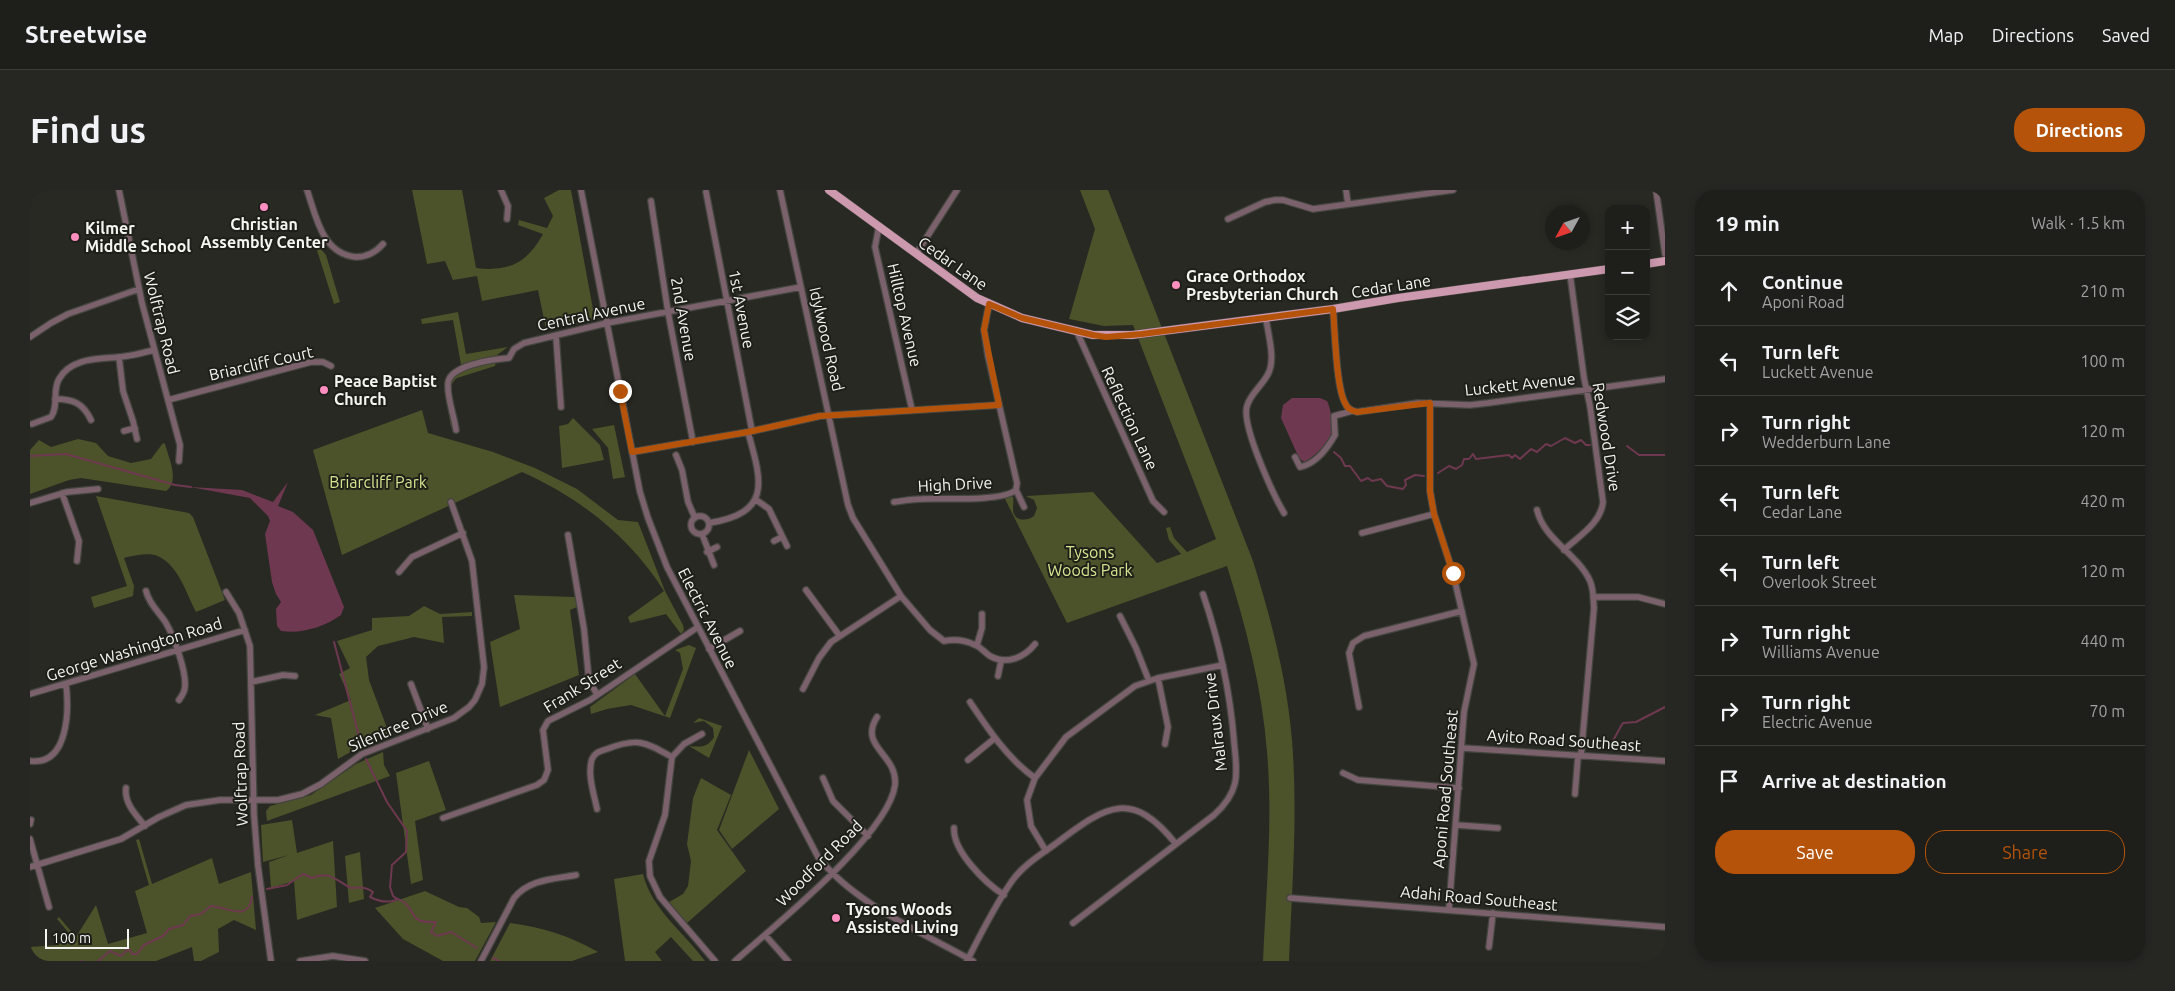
<!DOCTYPE html>
<meta charset="utf-8">
<style>
:root{--surface:#1e1f1a;--page:#262723;--text:#f1f3f6;--muted:#a1a2a2;--line:#3c3d39;--accent:#b45309}
body{margin:0;font-family:Ubuntu,sans-serif;background:var(--page);color:var(--text)}
.controls{position:absolute;right:15px;top:15px;display:grid;overflow:hidden;border-radius:10px;box-shadow:0 2px 8px #0003}
.controls button{width:45px;height:45px;display:grid;place-items:center;padding:0;border:0;border-bottom:1px solid var(--line);background:var(--surface);color:var(--text);font:25px sans-serif}
.compass{position:absolute;left:1515px;top:15px;width:45px;height:45px;border-radius:50%;background:var(--surface);box-shadow:0 2px 8px #0003;rotate:230deg}
.scale{position:absolute;left:15px;bottom:12px;width:84px;box-sizing:border-box;padding-left:5px;border:2px solid #f4f5f1;border-top:0;font-size:14px;line-height:18px;white-space:nowrap;color:#f4f5f1;-webkit-text-stroke:4px #1e1f19;paint-order:stroke}
.stop{position:absolute;width:15px;height:15px;margin:-11px;border:4px solid #b45309;border-radius:50%;background:#fff}
.stop.end{background:#b45309;border-color:#fff;box-shadow:0 1px 5px #0008}
.list{margin:0;padding:0;list-style:none}
h2{display:flex;justify-content:space-between;align-items:center;height:65px;margin:0;padding:0 20px;font-size:21px}
h2 small{font-size:16px;font-weight:400;color:var(--muted)}
.list li{display:grid;grid-template-columns:32px 1fr auto;gap:15px;align-items:center;box-sizing:border-box;height:70px;padding:0 20px;border-top:1px solid var(--line)}
.list b{display:block;font-size:19px;white-space:nowrap}
.list p{margin:0;font-size:16px;white-space:nowrap;color:var(--muted)}
.list em{font-size:16px;font-style:normal;color:var(--muted)}
.actions{display:flex;gap:10px;padding:15px 20px}
.actions a{flex:1;padding:11px 0;border:1px solid var(--accent);border-radius:20px;text-align:center;font-size:18px;color:var(--accent)}
.actions .main{background:var(--accent);color:#fff}
.icon{flex:none;width:28px;height:28px;fill:none;stroke:currentColor;stroke-width:2;stroke-linecap:round;stroke-linejoin:round}
.map{position:relative;flex:none;width:1635px;height:771px;overflow:hidden;border-radius:20px}
header{display:flex;align-items:center;gap:30px;box-sizing:border-box;height:70px;padding:0 25px;background:var(--surface);border-bottom:1px solid var(--line)}
header strong{font-size:24px}
nav{display:flex;gap:28px;margin-inline-start:auto;font-size:18px}
.intro{display:flex;align-items:center;justify-content:space-between;box-sizing:border-box;height:120px;padding:0 30px}
h1{margin:0;font-size:35px}
.button{padding:12px 22px;border-radius:20px;background:var(--accent);color:#fff;font-size:18px;font-weight:700}
main{display:flex;gap:30px;padding:0 30px}
aside{flex:1;background:var(--surface);border-radius:20px;box-shadow:0 2px 8px #0003}
.map>svg:first-child{display:block}
.green{fill:#4c5229}
.water{fill:#6e3950}
.lines{fill:none;stroke-linecap:round;stroke-linejoin:round}
.stream{stroke:#6e3950;stroke-width:2}
.minor-casing{stroke:#454640;stroke-width:8}
.major-casing{stroke:#454640;stroke-width:9}
.minor{stroke:#7b616b;stroke-width:5.5}
.major{stroke:#cd99ae;stroke-width:8}
.route{stroke:#b45309;stroke-width:6}
.poi-dot{fill:#fd8ebf;stroke:#1e1f19;stroke-width:2}
.labels{text-anchor:middle;stroke-width:4;stroke-linejoin:round;paint-order:stroke}
.poi-label{font-size:16px;font-weight:bold;fill:#f4f5f1;stroke:#1e1f19;text-anchor:start}
.street-label{font-size:16px;fill:#f4f5f1;stroke:#1e1f19}
.park-label{font-size:16px;fill:#d8e58f;stroke:#1e1f19}
</style>
<header>
<strong>Streetwise</strong>
<nav><a>Map</a><a>Directions</a><a>Saved</a></nav>
</header>
<div class="intro"><h1>Find us</h1><a class="button">Directions</a></div>
<main>
<div class="map">
<svg width="1635" height="771" viewBox="0 0 1635 771">
<rect width="100%" height="100%" fill="#282923"/>
<!-- green -->
<path class="green" d="M382,0H432L446,78C479,82 497,73 513,44L488,35L489,30L517,38L523,26L514,8L529,0H541L565,130L516,139L508,100L452,111L447,86L423,90L415,71L397,74Z
M1050,0H1078L1223,371C1241,429 1257,489 1262,550C1268,623 1262,698 1259,771H1233C1236,702 1243,631 1237,562C1232,498 1216,437 1197,376L1037,433L974,307H983C984,312 983,314 983,319C983,331 996,332 1004,326L1007,318L1004,310L996,306L1063,302L1127,373L1151,364L1139,350L1136,338L1140,337L1144,348L1157,362L1186,349L1103,135L1074,136L1039,129L1065,39Z
M284,51L296,65L310,112L304,114Z
M428,122L436,164L478,157L467,165L465,176L427,188C414,197 424,223 427,236L421,237L414,197C416,186 423,185 432,180L423,130L392,134L391,129Z
M392,220L398,243L463,262L505,278L547,299L588,330L608,332L635,401L653,435L654,440L651,444L636,424L600,433L598,427L634,401C600,347 550,308 492,282L312,365L283,260Z
M543,228L570,255L574,270L532,278L529,236L538,234Z
M584,235L595,287L583,289L578,258L562,239Z
M48,249L66,253L78,266L101,273L121,269L133,253L135,254C139,269 150,291 136,301L51,288L39,290L0,304V260L9,250L21,257Z
M66,306L159,323L163,327L195,410L166,422C156,403 148,373 125,365C117,363 102,366 94,368L104,396L103,406L64,418L61,407L97,396Z
M484,405L545,407L547,417L540,420L549,485L470,517L460,452L490,439Z
M394,416L410,424L442,422V426L412,427L414,453L384,447L348,456L336,467L339,490L360,546L326,559L308,569L301,528L285,525L321,510L309,484L320,478L307,451L342,440V428L379,426Z
M659,455L666,458L640,528L601,515L577,519L561,524L560,517L605,484L635,526L653,479L650,463L645,460Z
M669,528L692,536L679,568L659,556C671,557 677,558 684,547L683,538L674,531L663,533Z
M719,560L749,619L702,659L689,640Z
M353,562L354,575L360,586L237,631L236,621L240,616L281,605L326,574Z
M399,571L416,620L385,631L393,690L381,694L366,583Z
M671,588L701,605L687,640L716,681L657,733L639,712L653,704L658,696L661,671L657,654L663,608Z
M262,630L267,663L303,651L307,717L267,730L264,691L241,698L239,672L259,665L233,672L231,635Z
M109,649L122,694L182,668L189,694L221,682L226,740L204,730L188,739L189,762L171,771H164L162,757L126,771H0V757L27,755L43,748L27,729L29,727L46,747L66,715L78,754L117,743L105,701L119,695L106,650Z
M330,662L334,709L319,713L315,666Z
M613,684C622,720 654,742 675,771H663L641,747L625,762L632,771H595L584,689Z
M395,701L429,717L437,718L449,727L451,733L466,732L445,771H413L373,749L345,718Z
M480,733C512,737 540,746 568,762L542,771H460Z"/>
<!-- water -->
<path class="water" d="M1262,208H1290L1297,211C1301,219 1303,234 1302,243C1301,251 1282,269 1274,272L1269,268L1251,228L1253,215Z
M258,292L248,316L263,322L283,340L314,417L311,425C294,437 272,444 251,441L247,436L246,419L251,412L246,404L242,392L235,344L240,331L238,326L220,308L160,297L212,300L243,312Z"/>
<g class="lines">
<!-- stream -->
<path class="stream" d="M1597,256L1609,265H1635
M1304,262L1311,268L1315,276H1320L1331,291L1338,288L1342,291L1351,289L1357,296L1373,299L1376,295L1375,290L1385,285L1394,286
M0,266L36,264L145,295L161,297
M1408,283L1419,276L1426,279L1432,275L1434,269H1439L1443,264L1446,269L1479,265L1482,268L1485,265L1490,269L1501,259L1507,262L1516,254L1521,256L1535,248L1545,253L1551,250L1556,255H1560
M304,452L331,554
M1577,559C1584,551 1587,542 1593,533L1606,532L1635,517
M336,569L357,612L377,641L376,662L362,675L360,697L363,706C366,709 371,710 374,712C388,724 378,733 406,732L401,742L407,746L421,742L447,758
M237,699L257,695L273,684L282,688C299,680 307,691 321,698C328,697 337,697 343,702L340,707C348,711 358,713 366,710
M463,768L469,771
M51,771H52
M68,771L80,761L91,766L97,760H100L102,764H107L114,755L133,746L139,739L153,735L160,726L171,724L181,716C195,716 219,733 222,707"/>
<!-- minor casing -->
<g class="minor-casing">
<path id="minor" d="M89,0L112,113L150,255L149,271
M277,0C286,26 292,64 326,67C338,67 346,62 353,54
M471,0L478,16L477,29
M551,0L610,302L618,328L637,377L788,667C825,714 891,742 943,771
M750,0L818,315L823,328L871,406L900,440L914,451C925,449 935,450 945,455C951,457 955,463 960,466C976,475 994,468 1005,454
M1316,0L1318,14
M1626,0L1635,64
M676,2L722,241
M621,11L638,122L663,252
M1198,29L1235,12L1245,10H1253L1283,19L1423,0
M849,36L845,57L882,220
M886,64L927,0
M959,114L954,140L958,166L987,293L986,300
M1303,119C1305,141 1306,196 1315,213C1317,218 1322,221 1327,222L1388,213L1440,215L1458,213L1635,189
M1236,128C1238,145 1246,169 1238,184C1232,196 1220,204 1217,216C1211,235 1243,304 1254,323
M1047,142L1123,311L1134,322
M526,146L531,217
M0,147L21,133L38,124L109,99
M89,167L93,201L103,231L107,249
M25,209C43,209 53,213 61,230
M138,210L281,172H293L301,176
M1400,213V301L1404,324L1423,383L1444,474L1434,522L1419,719
M2,234L21,227C29,216 22,201 29,189C43,165 74,170 97,166C106,165 115,162 124,160
M426,240C424,225 417,208 418,194C418,175 465,169 479,168L484,159L494,153L577,133L771,97
M94,241L105,238
M602,262L718,242L790,226L969,215
M646,265L652,280L658,312L665,328
M1265,267L1270,277C1286,274 1297,259 1305,245L1304,226L1322,221
M986,300L994,317
M32,303L49,351L47,371
M725,309L739,319L757,356
M864,312C873,311 882,309 892,309C911,308 972,312 986,300
M0,313L37,302L68,299
M1507,320C1514,350 1548,364 1560,391C1564,400 1563,409 1564,418L1551,566
M661 335a9 9 0 1 1 18 0a9 9 0 1 1-18 0Z
M679,333C742,323 732,292 718,242
M1332,343L1404,324
M672,344L684,375
M538,345L554,439L559,491L567,504
M744,351L752,347
M1534,360C1549,346 1571,333 1573,312L1560,216L1554,188L1540,84
M677,362L687,357
M369,382L382,367L433,343
M776,400L809,445
M116,401C119,414 129,422 136,433C144,447 156,480 155,496C155,502 152,506 149,510
M196,402L209,423L220,456L224,625L228,676L241,771
M1563,407H1608L1635,414
M1090,426L1106,458L1119,491
M947,455L952,438V424
M679,459L710,441
M968,486L971,471
M1128,488L1138,537L1135,554
M221,492L253,485L265,486
M381,494L398,539
M773,499L789,468L801,452L871,406
M0,504L215,440
M940,512C958,539 978,569 1005,588
M1329,517L1319,463L1323,453L1334,446L1432,421
M672,544L654,554L642,567L635,625L619,671L620,686L630,707L685,771
M1432,558L1635,571
M938,570L965,548
M0,571C39,576 39,519 36,494
M1313,583L1328,590L1429,598
M793,588L803,611L838,646
M96,598C94,613 106,625 115,636
M1545,604L1548,566
M567,619C564,604 557,584 562,569C565,562 571,561 577,559C608,547 615,552 642,567
M413,628L507,595L514,590L518,580L513,540L518,531L560,510L668,437
M0,634L1,630
M1426,635L1468,638
M924,638C923,661 955,693 974,705
M0,649L19,717
M1016,661L1001,636L997,610L1005,588L1036,547L1105,496L1128,488L1193,475
M0,677L91,649L129,627L156,615L190,610H248L272,604L291,594L332,564L424,528L439,517L445,510L452,494L454,477L442,371L421,312
M1260,708L1635,737
M1043,733L1184,625C1194,616 1202,606 1205,593C1208,580 1205,565 1204,551C1200,501 1189,451 1173,404
M735,745L758,771
M1459,757L1463,723
M270,771L303,766L335,771
M451,771L484,708C499,689 525,689 546,685
M705,771C744,736 859,644 865,595C868,564 828,557 847,527
M937,771C950,745 965,715 982,691C993,675 1012,664 1028,652C1077,615 1102,599 1146,654"/>
</g>
<!-- major casing -->
<g class="major-casing">
<path id="major" d="M799,0L947,108L992,128L1063,145H1102L1303,119L1368,108L1579,79
M1616,74L1635,71"/>
</g>
<!-- minor -->
<use href="#minor" class="minor"/>
<!-- major -->
<use href="#major" class="major"/>
</g>
<g class="lines">
<!-- route -->
<path class="route" d="M590,201L602,262L718,242L790,226L969,215L954,140L959,114L992,128L1063,145L1076,147L1112,144L1303,119C1305,141 1306,196 1315,213C1317,219 1322,221 1327,222L1400,213V301L1404,324L1423,383"/>
</g>
<!-- markers -->
<g class="poi-dot">
<circle cx="234" cy="17" r="5"/>
<circle cx="45" cy="47" r="5"/>
<circle cx="1146" cy="95" r="5"/>
<circle cx="294" cy="200" r="5"/>
<circle cx="806" cy="728" r="5"/>
</g>
<g class="labels">
<!-- poi labels -->
<g class="poi-label">
<text x="234" y="40" text-anchor="middle">Christian<tspan x="234" dy="18">Assembly Center</tspan></text>
<text x="55" y="44">Kilmer<tspan x="55" dy="18">Middle School</tspan></text>
<text x="1156" y="92">Grace Orthodox<tspan x="1156" dy="18">Presbyterian Church</tspan></text>
<text x="304" y="197">Peace Baptist<tspan x="304" dy="18">Church</tspan></text>
<text x="816" y="725">Tysons Woods<tspan x="816" dy="18">Assisted Living</tspan></text>
</g>
<!-- street labels -->
<g class="street-label">
<text transform="translate(923 73) rotate(35)" y="6">Cedar Lane</text>
<text transform="translate(1361 96) rotate(-9)" y="6">Cedar Lane</text>
<text transform="translate(712 119) rotate(79)" y="6">1st Avenue</text>
<text transform="translate(561 124) rotate(-12)" y="6">Central Avenue</text>
<text transform="translate(875 125) rotate(77)" y="6">Hilltop Avenue</text>
<text transform="translate(654 129) rotate(80)" y="6">2nd Avenue</text>
<text transform="translate(132 133) rotate(76)" y="6">Wolftrap Road</text>
<text transform="translate(797 149) rotate(77)" y="6">Idylwood Road</text>
<text transform="translate(231 173) rotate(-13)" y="6">Briarcliff Court</text>
<text transform="translate(1490 194) rotate(-6)" y="6">Luckett Avenue</text>
<text transform="translate(1100 228) rotate(65)" y="6">Reflection Lane</text>
<text transform="translate(1577 247) rotate(81)" y="6">Redwood Drive</text>
<text transform="translate(925 294) rotate(-3)" y="6">High Drive</text>
<text transform="translate(678 428) rotate(63)" y="6">Electric Avenue</text>
<text transform="translate(104 459) rotate(-17)" y="6">George Washington Road</text>
<text transform="translate(552 495) rotate(-32)" y="6">Frank Street</text>
<text transform="translate(1185 532) rotate(-97)" y="6">Malraux Drive</text>
<text transform="translate(368 536) rotate(-23)" y="6">Silentree Drive</text>
<text transform="translate(1534 550) rotate(4)" y="6">Ayito Road Southeast</text>
<text transform="translate(210 584) rotate(-92)" y="6">Wolftrap Road</text>
<text transform="translate(1415 599) rotate(-85)" y="6">Aponi Road Southeast</text>
<text transform="translate(789 673) rotate(-45)" y="6">Woodford Road</text>
<text transform="translate(1449 708) rotate(5)" y="6">Adahi Road Southeast</text>
</g>
<!-- park labels -->
<g class="park-label">
<text x="348" y="298">Briarcliff Park</text>
<text x="1060" y="368">Tysons<tspan x="1060" dy="18">Woods Park</tspan></text>
</g>
</g>
</svg>
<div class="controls">
<button>+</button>
<button>−</button>
<button><svg class="icon" aria-label="layers" viewBox="0 0 24 24"><path d="M12 4l9 5-9 5-9-5zM3 14l9 5 9-5"/></svg></button>
</div>
<svg class="compass" viewBox="-18 -18 36 36"><path d="M0-13l5 13h-10z" fill="#e53935"/><path d="M0 13l5-13h-10z" fill="#a1a2a2"/></svg>
<div class="scale">100 m</div>
<div class="stop" style="left:1423px;top:383px"></div>
<div class="stop end" style="left:590px;top:201px"></div>
</div>
<aside>
<h2>19 min<small>Walk · 1.5 km</small></h2>
<ul class="list">
<li><svg class="icon" aria-label="ahead" viewBox="0 0 24 24"><path d="M12 20V5M6 11l6-6 6 6"/></svg><div><b>Continue</b><p>Aponi Road</p></div><em>210 m</em></li>
<li><svg class="icon" aria-label="left" viewBox="0 0 24 24"><path d="M17 20v-9H6M10 6l-5 5 5 5"/></svg><div><b>Turn left</b><p>Luckett Avenue</p></div><em>100 m</em></li>
<li><svg class="icon" aria-label="right" viewBox="0 0 24 24"><path d="M7 20v-9h11M14 6l5 5-5 5"/></svg><div><b>Turn right</b><p>Wedderburn Lane</p></div><em>120 m</em></li>
<li><svg class="icon" aria-label="left" viewBox="0 0 24 24"><path d="M17 20v-9H6M10 6l-5 5 5 5"/></svg><div><b>Turn left</b><p>Cedar Lane</p></div><em>420 m</em></li>
<li><svg class="icon" aria-label="left" viewBox="0 0 24 24"><path d="M17 20v-9H6M10 6l-5 5 5 5"/></svg><div><b>Turn left</b><p>Overlook Street</p></div><em>120 m</em></li>
<li><svg class="icon" aria-label="right" viewBox="0 0 24 24"><path d="M7 20v-9h11M14 6l5 5-5 5"/></svg><div><b>Turn right</b><p>Williams Avenue</p></div><em>440 m</em></li>
<li><svg class="icon" aria-label="right" viewBox="0 0 24 24"><path d="M7 20v-9h11M14 6l5 5-5 5"/></svg><div><b>Turn right</b><p>Electric Avenue</p></div><em>70 m</em></li>
<li><svg class="icon" aria-label="arrive" viewBox="0 0 24 24"><path d="M6 21V4h12l-3 4 3 4H6"/></svg><div><b>Arrive at destination</b></div></li>
</ul>
<div class="actions"><a class="main">Save</a><a>Share</a></div>
</aside>
</main>
